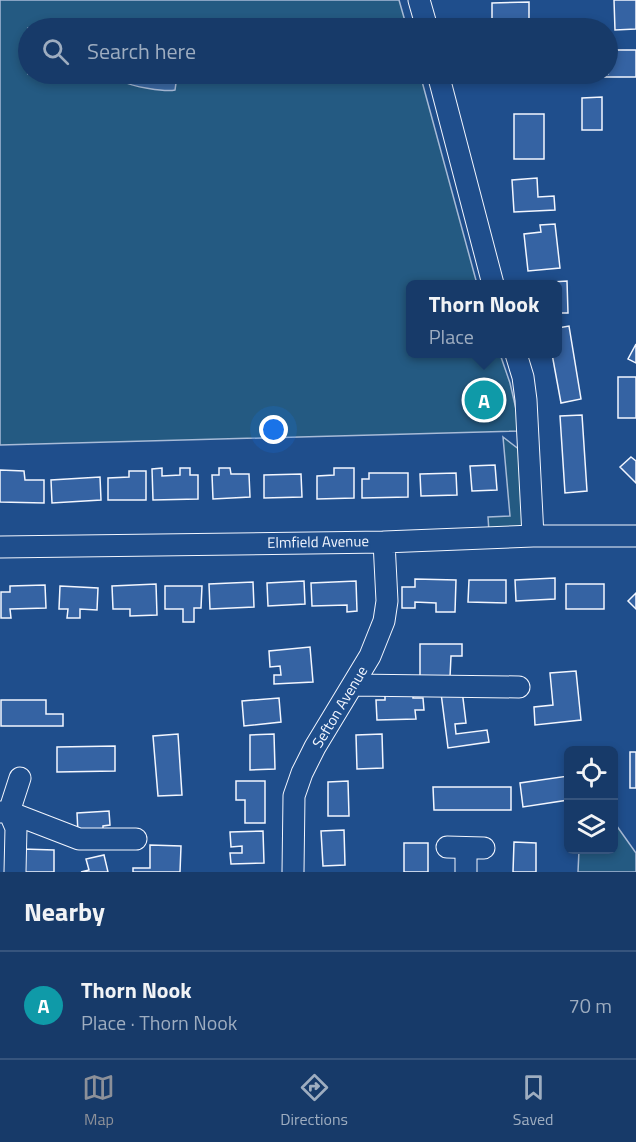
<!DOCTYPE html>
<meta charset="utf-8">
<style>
:root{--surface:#173a69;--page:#20416f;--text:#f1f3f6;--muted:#9eadc0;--line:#36547d;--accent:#8c9099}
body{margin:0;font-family:"Titillium Web",sans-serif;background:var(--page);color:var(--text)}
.controls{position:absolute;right:18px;bottom:18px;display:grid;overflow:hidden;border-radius:9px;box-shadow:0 3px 9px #0003}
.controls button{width:54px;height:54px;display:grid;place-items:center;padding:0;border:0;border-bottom:2px solid var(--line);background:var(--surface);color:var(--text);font:30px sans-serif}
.you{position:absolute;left:274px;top:430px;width:21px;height:21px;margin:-15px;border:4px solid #fff;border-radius:50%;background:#1a73e8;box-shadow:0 0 0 9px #1a73e833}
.badge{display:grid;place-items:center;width:39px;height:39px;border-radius:50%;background:var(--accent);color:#fff;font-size:20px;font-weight:700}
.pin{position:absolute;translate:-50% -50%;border:3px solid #fff;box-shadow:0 2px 6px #0006}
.popup{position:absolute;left:406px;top:280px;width:156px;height:78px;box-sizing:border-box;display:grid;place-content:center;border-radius:9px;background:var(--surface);filter:drop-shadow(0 2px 4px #0005);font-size:20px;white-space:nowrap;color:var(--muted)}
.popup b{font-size:22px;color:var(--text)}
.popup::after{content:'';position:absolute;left:50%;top:100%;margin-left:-12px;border:12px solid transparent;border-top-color:var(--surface)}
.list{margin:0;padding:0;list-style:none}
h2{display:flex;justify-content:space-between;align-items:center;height:78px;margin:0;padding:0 24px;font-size:26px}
h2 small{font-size:20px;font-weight:400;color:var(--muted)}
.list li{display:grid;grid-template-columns:39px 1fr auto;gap:18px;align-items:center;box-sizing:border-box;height:108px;padding:0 24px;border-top:2px solid var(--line)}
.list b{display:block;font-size:22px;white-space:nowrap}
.list p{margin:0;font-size:20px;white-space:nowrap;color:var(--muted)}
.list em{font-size:20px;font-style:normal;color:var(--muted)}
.icon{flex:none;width:33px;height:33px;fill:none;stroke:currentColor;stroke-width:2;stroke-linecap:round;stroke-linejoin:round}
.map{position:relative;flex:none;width:636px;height:872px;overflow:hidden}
.search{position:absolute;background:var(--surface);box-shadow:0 3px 9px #0003;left:18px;right:18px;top:18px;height:66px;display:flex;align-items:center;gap:15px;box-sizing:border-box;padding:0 21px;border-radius:33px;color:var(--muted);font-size:22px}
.sheet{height:186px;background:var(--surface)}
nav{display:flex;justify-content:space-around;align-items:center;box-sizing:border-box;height:84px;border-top:2px solid var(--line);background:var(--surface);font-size:16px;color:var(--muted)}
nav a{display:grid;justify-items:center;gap:3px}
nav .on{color:var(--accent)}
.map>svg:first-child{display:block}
.green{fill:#245a82;stroke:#a8bbd7;stroke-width:1.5}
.water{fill:#3b69a3;stroke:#a8bbd7;stroke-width:1.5}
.building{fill:#3563a3;stroke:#f2f6ff;stroke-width:1.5}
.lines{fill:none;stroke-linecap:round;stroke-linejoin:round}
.minor-casing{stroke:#f2f6ff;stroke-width:23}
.minor{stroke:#1f4e8c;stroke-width:21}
.labels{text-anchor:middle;stroke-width:4.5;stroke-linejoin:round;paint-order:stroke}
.street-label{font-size:15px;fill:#f2f6ff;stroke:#1f4e8c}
</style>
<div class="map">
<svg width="636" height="872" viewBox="0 0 636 872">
<rect width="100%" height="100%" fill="#1f4e8c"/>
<!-- green -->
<path class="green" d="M0,0H399L407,28H28V74H420L477,284H410V354H500L510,383L521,431L0,445Z
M503,437L525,454L529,516L521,529L489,532L488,517L510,516Z
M614,822L636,853V872H578L579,850H614Z"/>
<!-- water -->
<path class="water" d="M137,74H143L151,78L154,74H175L177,76L175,90C166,92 131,87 123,81L126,75Z"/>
<!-- building -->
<path class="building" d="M614,0H636V29L615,30Z
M529,2V28H492V3Z
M610,50H636V77H597V74H608Z
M602,97V130H582V98Z
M514,114H544V159H514Z
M537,178L538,197L554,196L555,210L514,212L512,180Z
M555,224L560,268L528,271L524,234L541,232L540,225Z
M567,281L568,313H558V284H537V283Z
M569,326L581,399L561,403L552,354H558V328Z
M636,344V363L628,359Z
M618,377H636V418H618Z
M478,394H489V406H479Z
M582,415L587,491L565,493L560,416Z
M631,457L636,461V483L620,467Z
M495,465L497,490L472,491L470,466Z
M162,468V476L180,475V468H190V475H198V499L153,500L152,469Z
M219,468H230L231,474H249L250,497L213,499L212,475H219Z
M334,468H354V498L317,499V476L334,475Z
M0,470L24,471L25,480H44V503L0,502Z
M129,471H146V500H108V478L129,477Z
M369,473H408V497L362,498V479H369Z
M456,473L457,495L421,496L420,474Z
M301,474L302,497L264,498V475Z
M100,477L101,500L52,503L51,480Z
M555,578V599L516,601L515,580Z
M415,579L456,580L455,612H436V603L415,602V608H402V587H415Z
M469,580H506V603L468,602Z
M304,581L305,604L268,606L267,583Z
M356,581L357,611L347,612V605L312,606L311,583Z
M253,582L254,607L210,609L209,584Z
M156,584L157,615L130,616V609H113L112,586Z
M566,584H604V609H566Z
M45,585L46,608L10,609L11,618H1V592H10V586Z
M60,586L98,588L97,610L80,609V618H67L68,609H59Z
M165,586H202L201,608H194V622H183V609H165Z
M636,593V609L628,601Z
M420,644H462V656H451L450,677H420Z
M310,647L313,682L274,684V675H281L280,666L270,667L269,651Z
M576,671L581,720L535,725L534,707L553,705L550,673Z
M462,690L466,723L455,724L456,734L487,730L489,742L448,748L441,693Z
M413,691V698H423L424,710H415L416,719L377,720L376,700H385V692Z
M279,698L281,722L244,726L242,701Z
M1,700H46V714H63V726H1Z
M178,734L182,795L158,796L153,736Z
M274,734L275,769L250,770V735Z
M382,734L383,768L357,769L356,735Z
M115,746V771L57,772V747Z
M630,752H636V788H630Z
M568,776V800L523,807L520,783Z
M236,781H265V823H245V800H236Z
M348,781L349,816H328V782Z
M433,787H511V810H434Z
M109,811L110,825L103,826V832L78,833L77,813Z
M344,830L345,865L323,866L321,831Z
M263,831L264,863L231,864L230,853H242V846L231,847L230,832Z
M514,842L536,843V872H513Z
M404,843H428V872H404Z
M150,845L181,846L180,872H133V868H150Z
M22,849L54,850V872H22Z
M104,855L108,872H81L89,870L86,859Z"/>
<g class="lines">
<!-- minor casing -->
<g class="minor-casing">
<path id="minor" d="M419,0L427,28
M438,74L493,284
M516,354L523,377L526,400L533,536
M0,547L384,542L533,536H636
M353,685L519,687
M20,778L9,812L79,839H136
M1,812H9L16,828L15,872
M447,847L484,848
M293,872L294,796L302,773L315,747L370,656L384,621L387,601L384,542
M466,872V848"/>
</g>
<!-- minor -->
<use href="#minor" class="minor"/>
</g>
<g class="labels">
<!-- street labels -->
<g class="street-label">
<text transform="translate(318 542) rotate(-1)" y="5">Elmfield Avenue</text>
<text transform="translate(340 707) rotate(-59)" y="5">Sefton Avenue</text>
</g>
</g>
</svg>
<div class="controls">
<button><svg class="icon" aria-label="locate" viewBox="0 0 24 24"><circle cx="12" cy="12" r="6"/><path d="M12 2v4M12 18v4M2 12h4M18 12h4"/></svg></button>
<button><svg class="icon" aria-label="layers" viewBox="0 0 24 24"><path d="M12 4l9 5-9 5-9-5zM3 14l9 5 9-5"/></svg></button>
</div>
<div class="you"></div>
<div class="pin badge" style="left:484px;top:400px;background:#0f9aa8">A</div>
<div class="popup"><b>Thorn Nook</b>Place</div>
<div class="search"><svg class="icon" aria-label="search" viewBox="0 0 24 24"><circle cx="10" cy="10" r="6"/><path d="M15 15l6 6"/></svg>Search here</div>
</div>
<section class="sheet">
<h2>Nearby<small></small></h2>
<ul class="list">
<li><span class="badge" style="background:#0f9aa8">A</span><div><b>Thorn Nook</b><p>Place · Thorn Nook</p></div><em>70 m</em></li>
</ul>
</section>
<nav>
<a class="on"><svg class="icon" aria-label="map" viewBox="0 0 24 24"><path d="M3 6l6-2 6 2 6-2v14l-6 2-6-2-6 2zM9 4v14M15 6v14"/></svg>Map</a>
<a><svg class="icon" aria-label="directions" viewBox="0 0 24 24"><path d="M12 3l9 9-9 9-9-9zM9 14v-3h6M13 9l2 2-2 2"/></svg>Directions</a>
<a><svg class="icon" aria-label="saved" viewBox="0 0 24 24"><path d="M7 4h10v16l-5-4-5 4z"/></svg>Saved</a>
</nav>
